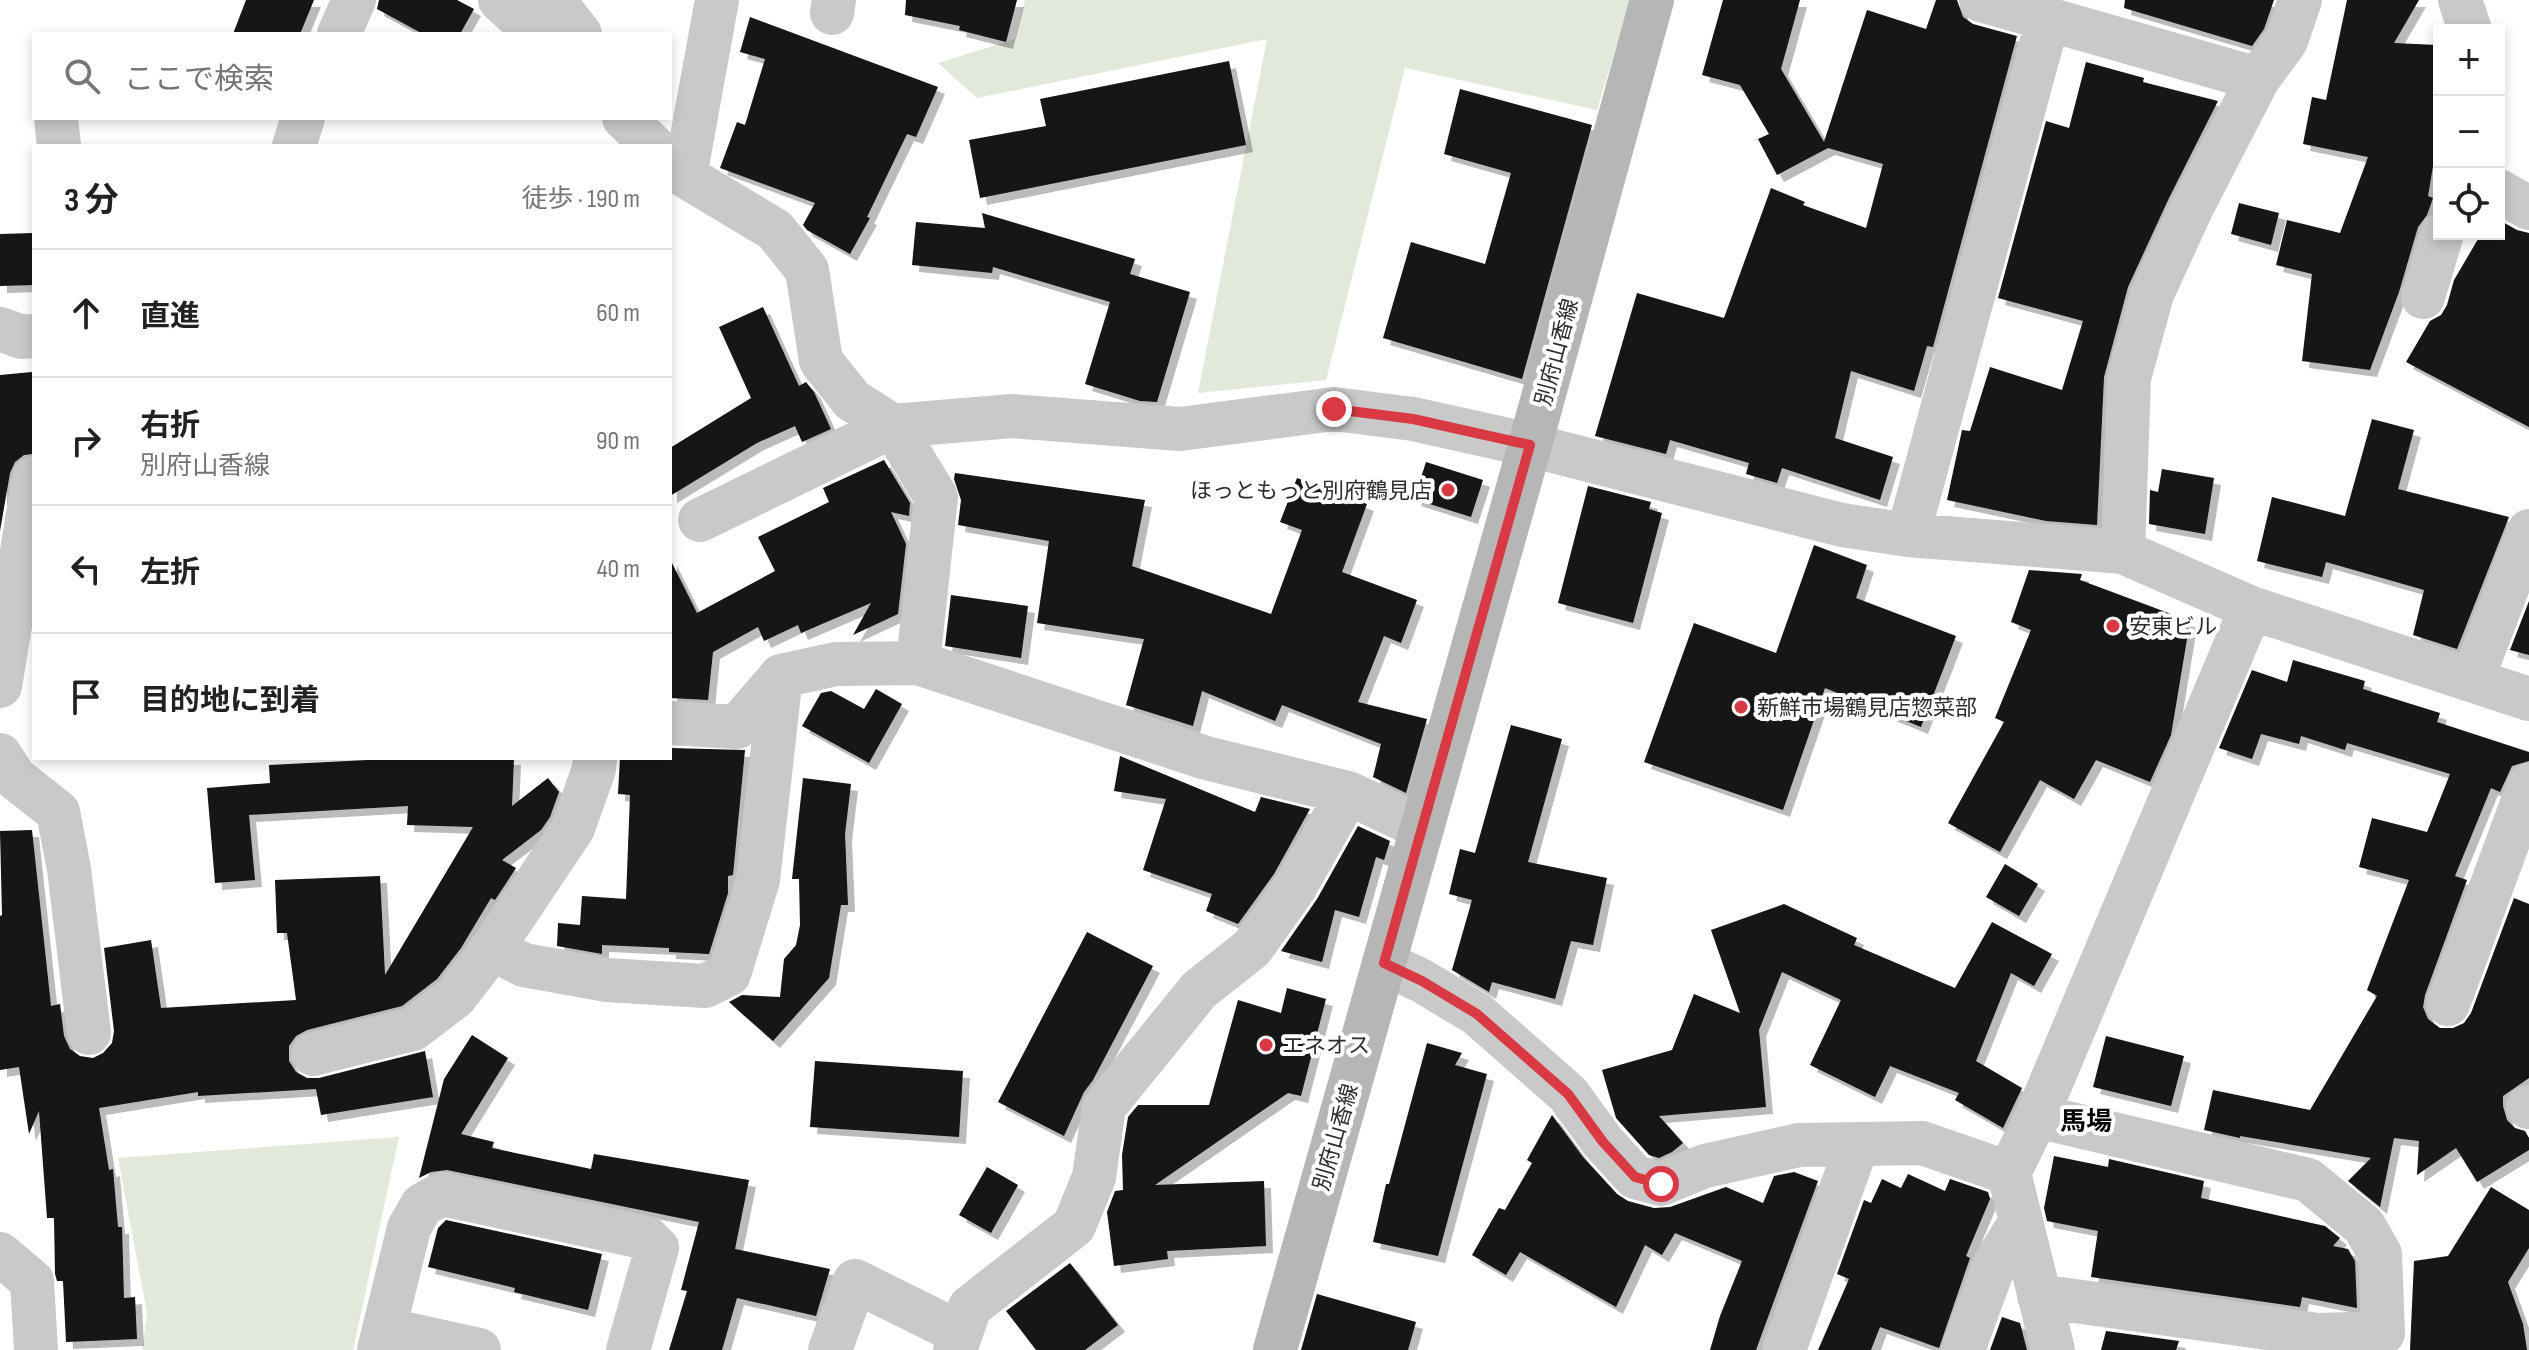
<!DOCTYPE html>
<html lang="ja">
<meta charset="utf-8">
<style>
:root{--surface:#fff;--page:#f6f6f6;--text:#202124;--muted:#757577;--line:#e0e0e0}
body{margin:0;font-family:"Sofia Sans Condensed","Noto Sans JP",sans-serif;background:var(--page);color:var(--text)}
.controls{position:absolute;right:24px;top:24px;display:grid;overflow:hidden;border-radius:0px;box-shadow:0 4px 12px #0003}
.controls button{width:72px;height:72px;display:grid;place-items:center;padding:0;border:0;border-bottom:2px solid var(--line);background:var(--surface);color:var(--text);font:40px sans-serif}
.stop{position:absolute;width:24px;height:24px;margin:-18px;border:6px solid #d83943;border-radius:50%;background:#fff}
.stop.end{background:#d83943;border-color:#fff;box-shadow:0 2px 8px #0008}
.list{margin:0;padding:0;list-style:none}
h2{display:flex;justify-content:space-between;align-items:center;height:104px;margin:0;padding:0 32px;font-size:34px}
h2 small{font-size:26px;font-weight:400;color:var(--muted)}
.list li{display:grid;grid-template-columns:52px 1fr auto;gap:24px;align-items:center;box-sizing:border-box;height:128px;padding:0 32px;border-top:2px solid var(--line)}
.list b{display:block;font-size:30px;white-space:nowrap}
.list p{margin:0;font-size:26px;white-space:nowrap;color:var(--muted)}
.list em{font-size:26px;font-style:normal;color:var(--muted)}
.icon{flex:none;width:44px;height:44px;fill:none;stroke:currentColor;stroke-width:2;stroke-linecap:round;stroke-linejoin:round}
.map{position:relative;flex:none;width:2529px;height:1350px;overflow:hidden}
.search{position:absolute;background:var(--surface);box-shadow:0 4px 12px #0003;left:32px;top:32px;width:640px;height:88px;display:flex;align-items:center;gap:20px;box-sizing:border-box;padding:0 28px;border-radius:0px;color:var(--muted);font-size:30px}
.panel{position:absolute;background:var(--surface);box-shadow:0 4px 12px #0003;left:32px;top:144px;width:640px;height:616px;border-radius:0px}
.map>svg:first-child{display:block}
.green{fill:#e2e9da}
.building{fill:#131313;filter:url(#shadow)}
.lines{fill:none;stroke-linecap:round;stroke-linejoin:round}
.minor{stroke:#c9c9c9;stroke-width:44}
.secondary{stroke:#b6b6b6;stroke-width:44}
.route{stroke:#d83943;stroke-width:10}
.poi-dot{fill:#d83943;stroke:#fff;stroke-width:3}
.labels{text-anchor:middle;stroke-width:8;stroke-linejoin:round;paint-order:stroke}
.street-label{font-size:22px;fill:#2c2c2c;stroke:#fff}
.poi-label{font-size:22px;fill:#2c2c2c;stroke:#fff;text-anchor:start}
.quarter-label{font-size:26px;font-weight:bold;fill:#000;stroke:#fff}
</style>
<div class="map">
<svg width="2529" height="1350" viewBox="0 0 2529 1350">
<defs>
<filter id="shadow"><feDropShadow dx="7" dy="7" stdDeviation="0" flood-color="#0004"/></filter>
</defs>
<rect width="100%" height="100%" fill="#fff"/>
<!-- green -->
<path class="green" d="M1025,0H1630L1597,110L1405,68L1326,380L1198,393L1267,39L977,98L938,63L1015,39Z
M399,1137L353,1350H142L147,1313L118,1158Z"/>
<!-- building -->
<path class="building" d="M246,0H314L300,34H233Z
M379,0H457L474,9L460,34H423L377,9Z
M906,0H1017L1006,42L959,30L960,26L905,15Z
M1723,0H1800L1781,69L1824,142L1867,10L1926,29L1936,0H1957L1963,17L1973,24L2017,36L1933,347L1927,346L1914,391L1851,371L1835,438L1893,457L1880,500L1782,468L1777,483L1746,474L1749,463L1670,440L1666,454L1595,436L1637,293L1724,318L1771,188L1805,202L1803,205L1866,228L1883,164L1828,148L1777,175L1758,139L1769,134L1740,85L1702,75Z
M2125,0H2274L2264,29L2252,46L2124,8Z
M2347,0H2419L2394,43L2437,45L2435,119H2439V130L2428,196L2433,198L2427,215L2418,227L2399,292L2370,370L2302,361L2312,274L2276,265L2287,220L2340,233L2368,157L2303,144L2312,97L2326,100Z
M750,17L938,87L916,137L907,134L867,217L870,218L850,254L807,230L803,225L815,203L720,168L737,122L745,125L765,59L740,52Z
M1229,61L1246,145L980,198L969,140L1046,126L1040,99Z
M2086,62L2144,78L2143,82L2218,101L2169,198L2128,287L2104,377L2097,525L2046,521L1947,500L1962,430L1970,431L1990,367L2062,390L2083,321L1998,298L2046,121L2069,128Z
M1460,89L1592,125L1522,379L1383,338L1411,242L1485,264L1511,173L1444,154Z
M2239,203L2279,213L2271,245L2231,234Z
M982,213L1135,259L1130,274L1190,292L1157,402L1140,401L1085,384L1110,302L993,267L992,273L912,265L916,222L985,228Z
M2499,220L2517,230L2529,233V427L2406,362L2430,321L2441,315L2447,305L2454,280L2481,234H2499Z
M34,233V285L0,286V234Z
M763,307L799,386L806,382L814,392L831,429L802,442L795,426L757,443L670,496V448L751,398L719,327Z
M32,372L34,445L32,454L24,455L15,462L10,473L0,531V375Z
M2372,419L2414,430L2398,489L2509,517L2457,649L2413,635L2424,590L2326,562L2322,577L2257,561L2272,497L2345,516Z
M884,460L910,503L909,516L891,512L906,544L898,614L853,635L871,603L801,633L798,625L764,641L758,627L713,652L708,700L670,698V559L697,613L775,571L758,537L829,502L823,488Z
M1426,462L1483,480L1471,517L1414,499Z
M2162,469L2214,478L2205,534L2149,524L2150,490L2158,492Z
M955,473L1145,500L1132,566L1271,614L1302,530L1280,522L1297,478L1367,504L1342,572L1417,600L1401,643L1384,636L1358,702L1427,719L1406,793L1373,777L1381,744L1282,705L1275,721L1202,691L1193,726L1126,705L1144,639L1037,623L1049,541L958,525L961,500L954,479Z
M1588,486L1651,502L1649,509L1662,513L1633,623L1558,603Z
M1814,545L1867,565L1856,598L1956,636L1921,727L1825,688L1783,810L1644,762L1694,623L1776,653Z
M2029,570L2082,574L2080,580L2190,621L2171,735L2150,782L2096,760L2074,799L2040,780L2000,852L1948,823L2004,722L1995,718L2031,630L2011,622Z
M951,595L1028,606L1021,658L945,646Z
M2529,601V655L2510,650Z
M2293,660L2365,681L2363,689L2440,713L2437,722L2529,752V761L2512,766L2500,792L2491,788L2455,876L2467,880L2425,995L2423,1007L2428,1019L2440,1028H2453L2464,1023L2471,1013L2514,898L2529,904V1078L2503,1096V1106L2507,1120L2515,1128L2525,1131L2529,1138V1150L2477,1182L2456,1148L2417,1175L2419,1141L2394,1138L2380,1207L2348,1181L2371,1158L2240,1136V1138L2204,1130L2213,1090L2310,1110L2377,996L2367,990L2409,880L2359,867L2372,818L2427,832L2450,774L2347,743L2345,750L2301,736L2299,744L2261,734L2252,759L2219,748L2252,670L2287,682Z
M876,689L902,704L869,763L802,726L821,693L831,691L864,709Z
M1511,725L1562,739L1528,862L1607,878L1593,945L1571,941L1555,999L1492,982L1489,992L1452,970L1472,900L1449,894L1460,849L1475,853Z
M670,748L745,750L733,875L728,876V893L709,954L669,952V948L602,945V954L557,946L558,923L580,925L582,896L626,899L630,795L618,794L620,758H670Z
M1120,756L1255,812L1261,797L1310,809L1274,874L1238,924L1206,911L1212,894L1143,870L1166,799L1114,791Z
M407,758H514L512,806L548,778L559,792L550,817L541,830L502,860L516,868L495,900L491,898L461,948L437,979L402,1006L307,1030L296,1036L289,1046V1061L296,1072L307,1078H319L425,1051L433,1097L321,1115L316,1089L198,1096V1092L99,1108L109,1170L113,1169L118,1227H122L124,1298L135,1297L137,1339L66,1342L63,1281H57L55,1274L54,1218H47L39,1111L29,1134L19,1067L0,1070V916L2,915L0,831L32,830L51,1006L60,1004L64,1036L70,1049L80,1056L93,1058L103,1053L112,1043L114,1031L104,948L151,940L161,1008L296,1000L287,933H277L275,880L380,876L385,975L473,827L407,825L408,806L249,815L255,880L215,883L207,788L270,783L269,765Z
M803,778L851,784L845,834L848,905H841L829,978L773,1041L729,1002L742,995L780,997L784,959L796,945L800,925L799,879H792Z
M1358,826L1390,841L1384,860L1376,857L1359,917L1335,910L1322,962L1281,951L1317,899Z
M2005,864L2038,884L2019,916L1986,897Z
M1784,904L1857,938L1854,945L1955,988L1992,922L2052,954L2034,986L2011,973L1976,1061L2022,1088L2003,1128L1955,1100L1959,1093L1890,1066L1875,1097L1810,1065L1841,1000L1782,972L1759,1030L1766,1107L1659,1116L1683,1143L1672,1152L1659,1158L1649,1155L1616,1118L1602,1070L1672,1050L1694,994L1740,1013L1711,930Z
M1087,932L1153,966L1093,1080L1084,1092L1064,1136L998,1102Z
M1287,988L1326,999L1301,1096L1288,1093L1155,1185L1264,1181L1266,1246L1167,1251L1168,1259L1114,1266L1107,1212L1115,1191L1123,1190L1122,1155L1128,1117L1138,1105H1209L1238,1000L1281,1013Z
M472,1035L508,1058L461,1134L494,1142L492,1148L591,1169L594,1154L749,1180L735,1249L830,1269L816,1316L737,1298L722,1350H669L687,1291L681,1290L699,1222L447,1170L431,1172L419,1178L444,1079Z
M2106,1036L2184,1056L2171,1106L2093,1087Z
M1427,1043L1462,1053L1455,1065L1487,1074L1438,1256L1373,1242L1386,1184H1389Z
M815,1061L963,1071L959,1137L810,1127Z
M1552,1115L1583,1157L1617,1194L1628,1201L1654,1208L1670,1207L1726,1187L1763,1203L1774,1176L1794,1172L1818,1181L1756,1350H1710L1720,1316L1742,1261L1675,1233L1662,1255L1645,1245L1616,1307L1520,1252L1506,1275L1472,1255L1499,1208L1505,1210L1532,1163L1527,1160Z
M2054,1156L2108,1167L2109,1159L2204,1181L2201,1198L2325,1226L2340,1238L2333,1246L2348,1249L2355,1261L2357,1308L2302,1297L2300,1307L2091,1277L2098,1231L2047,1221L2044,1208Z
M987,1167L1018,1185L991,1233L959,1215Z
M1908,1174L1945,1191L1950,1179L1988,1192L1990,1199L1966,1256L1970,1258L1939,1348L1880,1327L1871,1350H1818L1849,1279L1837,1274L1864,1200L1871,1203L1882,1179L1901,1188Z
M2491,1187L2529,1210V1248L2508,1282L2523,1324L2527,1350H2410L2414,1261L2448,1256Z
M446,1220L602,1254L588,1310L514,1292L515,1288L428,1267L438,1228Z
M1070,1263L1118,1325L1085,1350H1036L1006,1311Z
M1317,1294L1416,1322L1408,1350H1301Z
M2002,1317L2020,1323L2027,1350H1990Z
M2106,1331L2179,1341L2176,1350H2101Z"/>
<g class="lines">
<!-- minor -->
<path class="minor" d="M500,0L537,34
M553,0L580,34
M1981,0L2258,79
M2460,0L2470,30
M832,13L834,0
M339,34L354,0
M56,118L59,146
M624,118L653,146
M294,146L303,118
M670,162L685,176L775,230L807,270L821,361L852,400L893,426L936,497L918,663
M685,176L717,0
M2499,191L2529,208
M2423,297L2442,234
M0,329L22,337L34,336
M700,520L893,426L1012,416L1180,429L1334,409L1413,419L1530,445L1842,525L1908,535L2123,552L2251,608L2529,699
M1908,535L2048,19
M2123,552L2129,378L2152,294L2191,209L2258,79L2286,41L2300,0
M2472,680L2529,531
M0,686L34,478
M670,723L737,727L781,676L836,664L918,663L1206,758L1348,793L1422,828
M0,755L15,778L58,812L69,869L89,1033
M492,949L524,965L607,980L705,986L729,974L758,880L781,676
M1384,963L1422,981L1477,1014L1568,1094L1603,1142L1635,1177L1661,1184L1705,1166L1799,1145L1922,1143L2009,1173
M2448,1004L2529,785
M313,1054L413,1029L455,997L492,949L573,828L594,769L595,758
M2528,1107H2529
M2037,1116L2308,1180L2364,1226L2380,1254L2383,1333L2318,1335L2039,1296
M0,1254L32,1281L36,1350
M384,1329L479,1350
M379,1350L409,1228L422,1205L442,1194L647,1238L657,1248L628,1350
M830,1350L855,1281L960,1333
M955,1350L970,1307L1074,1226L1094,1177L1104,1107L1199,990L1252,948L1295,887L1348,793
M1784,1350L1857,1145
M1963,1350L1994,1265L2021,1221
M2053,1350L2009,1173L2037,1116L2251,608"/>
<!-- secondary -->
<path class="secondary" d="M1275,1350L1530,445L1652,0"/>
</g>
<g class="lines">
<!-- route -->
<path class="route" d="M1334,409L1413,419L1530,445L1384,963L1422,981L1477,1014L1568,1094L1603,1142L1635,1177L1661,1184"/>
</g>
<!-- markers -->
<g class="poi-dot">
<circle cx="1448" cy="490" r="8"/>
<circle cx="2113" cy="626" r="8"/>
<circle cx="1741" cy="707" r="8"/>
<circle cx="1266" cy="1045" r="8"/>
</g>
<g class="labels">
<!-- street labels -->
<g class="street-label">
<text transform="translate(1556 352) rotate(-75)" y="8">別府山香線</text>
<text transform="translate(1335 1137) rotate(-74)" y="8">別府山香線</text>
</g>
<!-- poi labels -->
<g class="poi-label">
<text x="1432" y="498" text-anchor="end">ほっともっと別府鶴見店</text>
<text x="2129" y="634">安東ビル</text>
<text x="1757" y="715">新鮮市場鶴見店惣菜部</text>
<text x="1282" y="1053">エネオス</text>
</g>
<!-- quarter labels -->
<g class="quarter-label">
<text x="2086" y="1130">馬場</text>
</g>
</g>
</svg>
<div class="controls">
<button>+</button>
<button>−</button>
<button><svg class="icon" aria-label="locate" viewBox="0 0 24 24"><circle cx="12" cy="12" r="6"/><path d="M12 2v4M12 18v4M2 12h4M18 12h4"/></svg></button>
</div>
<div class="stop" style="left:1661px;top:1184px"></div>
<div class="stop end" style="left:1334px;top:409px"></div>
<div class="search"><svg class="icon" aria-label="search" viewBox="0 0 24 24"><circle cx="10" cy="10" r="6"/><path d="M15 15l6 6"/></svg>ここで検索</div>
<section class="panel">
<h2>3 分<small>徒歩 · 190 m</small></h2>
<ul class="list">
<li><svg class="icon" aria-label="ahead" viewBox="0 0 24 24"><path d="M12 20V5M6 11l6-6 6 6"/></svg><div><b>直進</b></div><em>60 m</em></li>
<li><svg class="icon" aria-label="right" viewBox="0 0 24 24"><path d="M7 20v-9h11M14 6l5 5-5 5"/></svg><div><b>右折</b><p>別府山香線</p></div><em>90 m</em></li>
<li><svg class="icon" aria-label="left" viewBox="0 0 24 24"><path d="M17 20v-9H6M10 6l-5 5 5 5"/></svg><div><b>左折</b></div><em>40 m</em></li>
<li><svg class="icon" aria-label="arrive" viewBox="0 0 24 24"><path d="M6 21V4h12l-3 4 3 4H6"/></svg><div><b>目的地に到着</b></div></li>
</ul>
</section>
</div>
